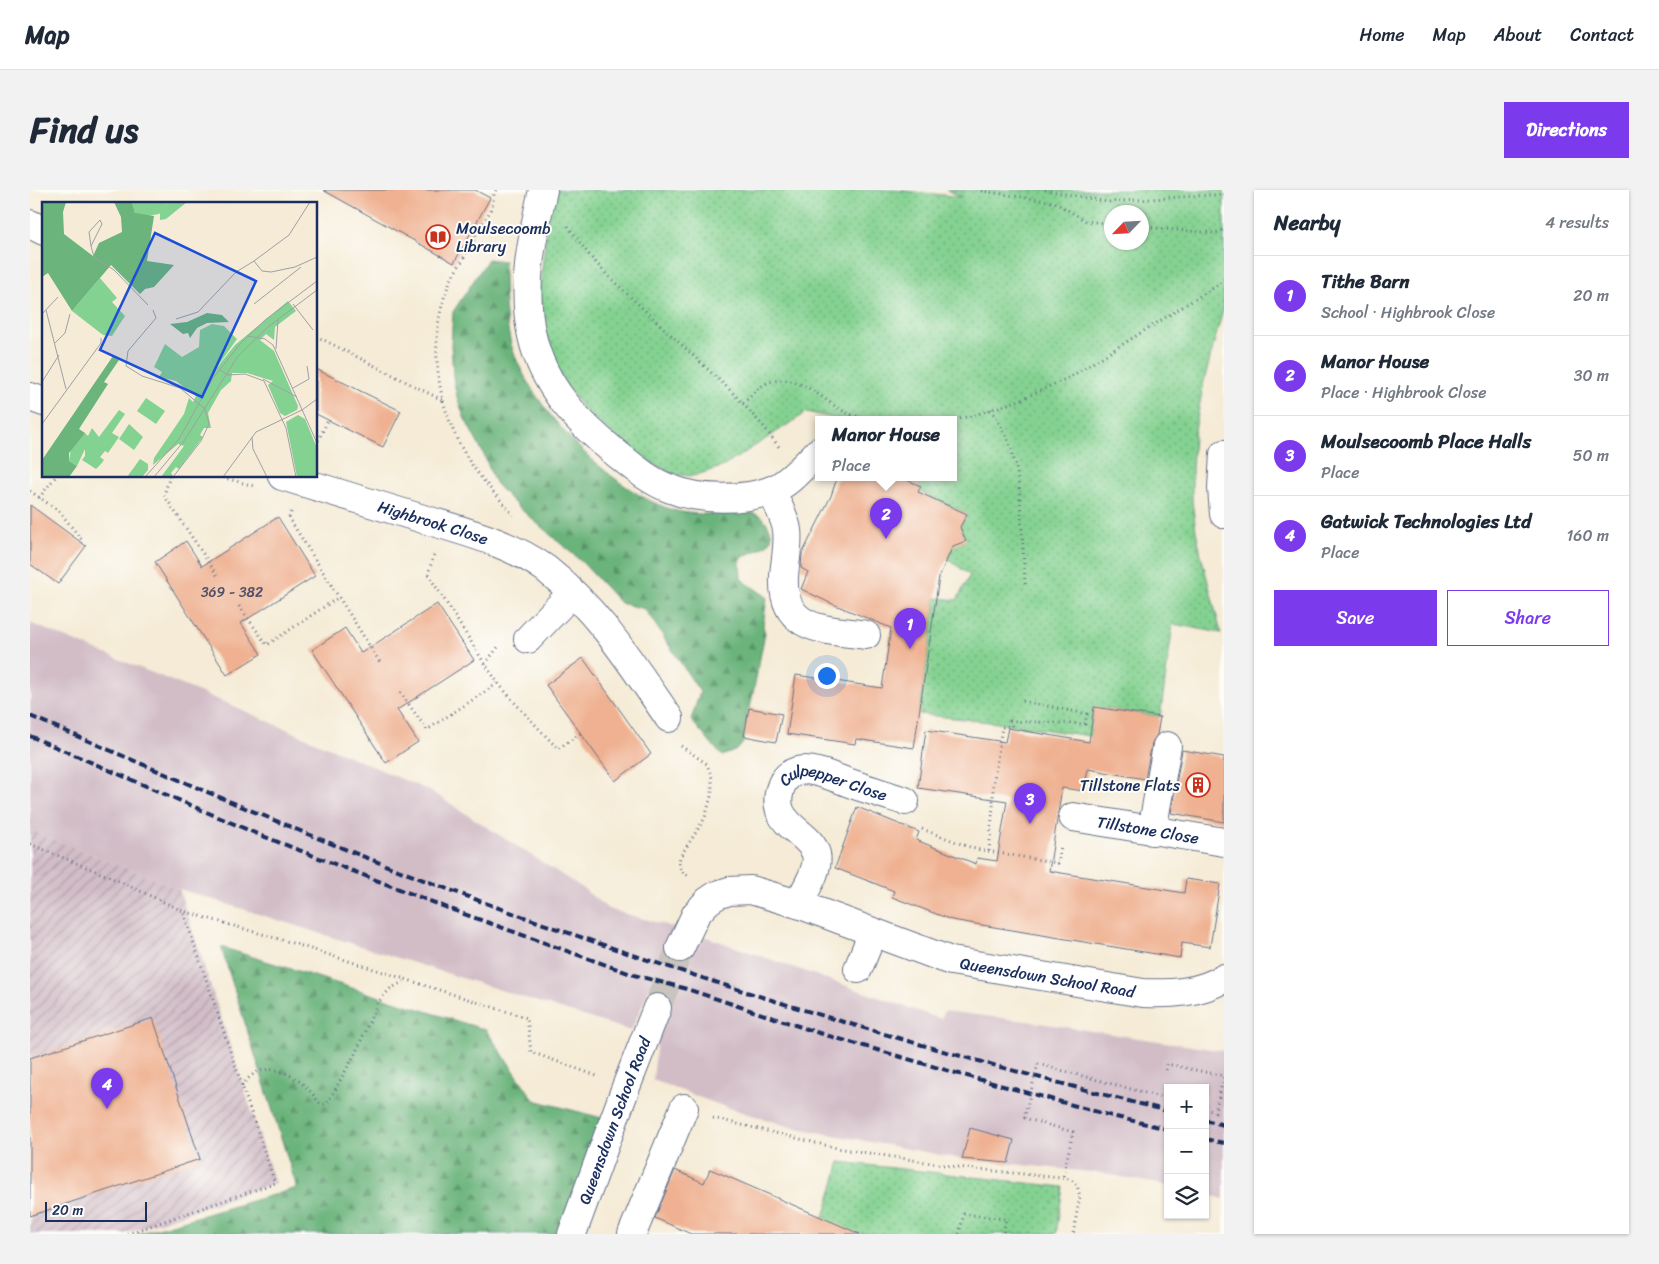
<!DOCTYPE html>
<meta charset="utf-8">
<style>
:root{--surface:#fff;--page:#f2f2f3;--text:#1f2937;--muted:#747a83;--line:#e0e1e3;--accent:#7c3aed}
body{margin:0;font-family:Sriracha,sans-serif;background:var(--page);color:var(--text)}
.controls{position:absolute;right:15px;bottom:15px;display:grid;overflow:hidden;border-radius:0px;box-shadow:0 1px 4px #0004}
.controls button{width:45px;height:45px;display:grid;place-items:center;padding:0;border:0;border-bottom:1px solid var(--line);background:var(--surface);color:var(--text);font:25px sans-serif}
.compass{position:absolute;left:1074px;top:15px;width:45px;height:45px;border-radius:50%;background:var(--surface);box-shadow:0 1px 4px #0004;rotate:245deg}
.scale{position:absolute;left:15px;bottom:12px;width:102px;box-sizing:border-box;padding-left:5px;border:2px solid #1b2f5e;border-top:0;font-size:14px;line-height:18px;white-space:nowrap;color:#1b2f5e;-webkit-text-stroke:4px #fdfcf7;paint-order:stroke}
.you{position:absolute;left:796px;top:485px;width:18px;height:18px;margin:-12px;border:4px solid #fff;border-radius:50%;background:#1a73e8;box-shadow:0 0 0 8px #1a73e833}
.badge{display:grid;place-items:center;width:32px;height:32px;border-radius:50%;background:var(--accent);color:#fff;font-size:16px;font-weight:700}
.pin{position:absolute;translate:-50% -41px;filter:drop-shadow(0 1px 2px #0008)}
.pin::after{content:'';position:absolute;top:26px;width:18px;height:15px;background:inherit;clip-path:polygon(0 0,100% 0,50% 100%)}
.popup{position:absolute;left:785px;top:226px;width:142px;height:65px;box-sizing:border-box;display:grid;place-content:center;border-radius:0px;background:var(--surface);filter:drop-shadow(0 1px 4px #0005);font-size:16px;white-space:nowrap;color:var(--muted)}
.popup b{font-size:19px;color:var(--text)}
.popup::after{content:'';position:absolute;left:50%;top:100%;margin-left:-10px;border:10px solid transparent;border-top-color:var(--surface)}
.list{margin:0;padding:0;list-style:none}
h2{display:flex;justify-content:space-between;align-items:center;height:65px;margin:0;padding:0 20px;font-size:21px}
h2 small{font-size:16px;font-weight:400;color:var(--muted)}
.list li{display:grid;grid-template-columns:32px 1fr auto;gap:15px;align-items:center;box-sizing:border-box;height:80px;padding:0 20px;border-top:1px solid var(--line)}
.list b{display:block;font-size:19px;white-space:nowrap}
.list p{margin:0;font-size:16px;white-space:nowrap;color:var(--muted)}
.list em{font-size:16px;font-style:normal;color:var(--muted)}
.actions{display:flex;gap:10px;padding:15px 20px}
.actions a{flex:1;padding:11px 0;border:1px solid var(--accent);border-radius:0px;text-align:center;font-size:18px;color:var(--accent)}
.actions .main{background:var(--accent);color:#fff}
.icon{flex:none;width:28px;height:28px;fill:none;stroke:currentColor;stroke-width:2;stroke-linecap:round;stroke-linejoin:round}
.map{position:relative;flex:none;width:1194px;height:1044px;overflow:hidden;border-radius:0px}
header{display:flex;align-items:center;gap:30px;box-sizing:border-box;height:70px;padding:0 25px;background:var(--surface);border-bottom:1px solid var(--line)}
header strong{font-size:24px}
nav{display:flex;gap:28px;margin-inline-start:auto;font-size:18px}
.intro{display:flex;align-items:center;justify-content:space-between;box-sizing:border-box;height:120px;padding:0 30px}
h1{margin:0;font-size:35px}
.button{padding:12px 22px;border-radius:0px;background:var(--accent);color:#fff;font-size:18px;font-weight:700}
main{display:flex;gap:30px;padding:0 30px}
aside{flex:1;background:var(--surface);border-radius:0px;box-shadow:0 1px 4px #0004}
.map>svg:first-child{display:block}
.industrial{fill:url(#industrial-furrows)}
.railway{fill:#d2bdc7}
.grass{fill:url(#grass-dots);stroke:#508078;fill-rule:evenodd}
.forest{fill:url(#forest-firs);stroke:#43726c}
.building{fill:#efb191}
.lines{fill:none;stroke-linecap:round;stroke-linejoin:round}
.minor-tunnel{stroke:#c9c5be;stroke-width:28;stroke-dasharray:28 14;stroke-linecap:butt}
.minor-casing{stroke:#677188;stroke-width:30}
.path{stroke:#677188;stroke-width:3;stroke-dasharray:1 4;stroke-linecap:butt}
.minor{stroke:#fff;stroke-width:28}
.rail{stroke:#1b2f5e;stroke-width:4;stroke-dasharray:8 4;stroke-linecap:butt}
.path-bridge{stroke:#677188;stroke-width:3;stroke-dasharray:1 4;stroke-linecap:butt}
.labels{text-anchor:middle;stroke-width:4;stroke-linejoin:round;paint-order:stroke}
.number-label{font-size:14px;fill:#50506b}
.poi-label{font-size:16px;fill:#1b2f5e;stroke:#fdfcf7;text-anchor:start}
.street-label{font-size:16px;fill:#1b2f5e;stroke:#fdfcf7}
.inset-road{fill:none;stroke:#9ea0a6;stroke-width:1}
.view{fill:#1d4ed8;fill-opacity:0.15;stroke:#1d4ed8;stroke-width:2.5}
.inset-edge{fill:none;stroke:#1b2f5e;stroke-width:2.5}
</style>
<header>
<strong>Map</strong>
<nav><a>Home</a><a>Map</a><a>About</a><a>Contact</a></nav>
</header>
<div class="intro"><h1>Find us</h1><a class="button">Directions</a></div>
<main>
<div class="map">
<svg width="1194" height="1044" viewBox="0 0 1194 1044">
<defs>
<pattern id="industrial-furrows" width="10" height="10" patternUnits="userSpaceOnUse" patternTransform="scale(1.25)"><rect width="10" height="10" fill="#d2bdc7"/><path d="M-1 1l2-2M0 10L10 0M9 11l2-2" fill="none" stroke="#aa9aa5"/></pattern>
<pattern id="grass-dots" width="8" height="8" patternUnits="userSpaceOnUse" patternTransform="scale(1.25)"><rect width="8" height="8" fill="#84d291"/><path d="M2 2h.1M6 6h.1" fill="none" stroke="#6bab7a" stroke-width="1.8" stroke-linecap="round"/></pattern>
<pattern id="forest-firs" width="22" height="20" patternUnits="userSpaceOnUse" patternTransform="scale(1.25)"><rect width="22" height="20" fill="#6bb47b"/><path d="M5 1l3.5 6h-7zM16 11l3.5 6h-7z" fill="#579368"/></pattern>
</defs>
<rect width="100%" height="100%" fill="#fdfcf7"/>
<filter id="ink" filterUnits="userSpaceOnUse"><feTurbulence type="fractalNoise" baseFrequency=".02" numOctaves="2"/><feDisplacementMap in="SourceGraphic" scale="10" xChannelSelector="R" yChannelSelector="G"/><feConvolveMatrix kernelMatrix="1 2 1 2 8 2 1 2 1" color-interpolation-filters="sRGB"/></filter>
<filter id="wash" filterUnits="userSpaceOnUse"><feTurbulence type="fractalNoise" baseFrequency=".0096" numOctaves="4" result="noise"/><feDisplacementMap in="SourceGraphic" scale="20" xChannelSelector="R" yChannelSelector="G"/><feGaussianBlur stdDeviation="1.12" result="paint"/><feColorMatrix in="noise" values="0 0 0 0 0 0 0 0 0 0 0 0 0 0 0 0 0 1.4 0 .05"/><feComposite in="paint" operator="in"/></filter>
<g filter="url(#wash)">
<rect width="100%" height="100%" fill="#f5ebd6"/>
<!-- industrial -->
<path class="industrial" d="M0,640L149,699L245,993L94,1044H0Z"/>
<!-- railway -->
<path class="railway" d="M0,433L201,515L402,602L554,699L578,719L668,744L911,829L914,821L996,831L1194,861V1009L1175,1004V898H1138V996L1072,983L932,969L761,937L695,917L623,890L627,850L649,790L627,783L601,841L149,699L0,640Z"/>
<!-- grass -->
<path class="grass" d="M528,0H865L933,7L916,0H1194V116L1174,191L1164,245L1162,279V311L1166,341L1171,365L1191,443L1143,434L1130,527L1064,517L1060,546L977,534L889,524L906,408L927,410L940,385L918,369L923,356L933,345L930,337L937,324L889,301L891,296L871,288H924V230H804L803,228L777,222L694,276L663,286L648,285L641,283L615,269L589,251L554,220L521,173L508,112L519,20ZM1082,22H1112V52H1082Z
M810,972L1033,997L1026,1044H785L797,1018Z"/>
<!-- forest -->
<path class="forest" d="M458,69L474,71C474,97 474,124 480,150C495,213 581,302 643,320C661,325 680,324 699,324C707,323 714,322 722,323C731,325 735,329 739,337C750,358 722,360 710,369L711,389L737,407L733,436L735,443L713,553L707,560L692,566L661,530L670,502L615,419L590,413L553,373L486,315L465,293L454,265L434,227L427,207L423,186L421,154L423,122Z
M191,757L456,840L504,910L572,928L529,1044H107L267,998Z"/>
<g id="blocks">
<!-- building -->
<path class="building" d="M293,0H445L460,8L424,73Z
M286,179L371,221L353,257L286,224Z
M807,288H872L891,296L888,302L937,324L930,337L936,351L923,356L909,387L884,558L826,549L825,554L757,544L766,485L852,498L861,438L798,412L771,399L778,382L771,378L772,364L801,306Z
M0,315L56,356L28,394L0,374Z
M248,327L285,386L211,433L231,464L197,485L125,372L156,351L172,376Z
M407,414L444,470L367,520L388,552L356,573L282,460L315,438L331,463Z
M553,468L621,564L585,591L516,495Z
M1064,517L1130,527L1127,545L1122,553L1115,589L1058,579L1054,601L1032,598L1019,681L1154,703L1156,689L1190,694L1180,757L1152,753L1150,768L922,730L862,707L864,701L805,678L827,617L889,642L886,650L946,674L947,668L967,671L977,611L888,598L896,540L975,552L978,538L1059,552Z
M719,518L752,524L746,552L714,546Z
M1152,560L1194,567V632L1141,623Z
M123,828L170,969L0,1026V868Z
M940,938L984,950L978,973L932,969Z
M680,979L724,998L830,1044H661L625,1028L645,980L674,993Z"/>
</g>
</g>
<g filter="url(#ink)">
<use href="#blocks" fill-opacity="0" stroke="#677188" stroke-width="1"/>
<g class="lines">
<!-- minor-tunnel -->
<path class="minor-tunnel" d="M627,818L650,758"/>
<!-- minor casing -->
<g class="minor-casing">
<g id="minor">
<path d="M513,0C502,48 491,97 502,146C513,196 548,233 587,264C603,277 621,292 641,299C669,310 713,311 742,300C759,294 775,274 788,262"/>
<path d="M0,34L14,41"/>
<path d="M0,207L14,212"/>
<path d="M1194,264L1192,298L1194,324"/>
<path id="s1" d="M252,286C298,300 344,314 390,328C432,341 479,352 516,379C568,420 602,474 639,528"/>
<path d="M742,300C746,314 755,326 757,340C759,355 755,371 754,386C751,442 795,439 836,445"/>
<path d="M498,449L542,403"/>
<path id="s2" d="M1043,627L1194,652"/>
<path d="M1122,641L1137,556"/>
<path id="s3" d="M768,714C774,701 790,680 786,664C781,646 758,640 750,621C747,612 748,603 752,594C756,586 763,581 773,580C788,580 803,587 817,592C836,599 856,605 875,611"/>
<path id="s4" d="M650,758L666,724L678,711L687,705L699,701L721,700L768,714L921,771L934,773L1113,803C1141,804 1170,803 1194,788"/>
<path d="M828,779L843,742"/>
<path id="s5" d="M542,1044L596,897L627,818"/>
<path d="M602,1044L654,918"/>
</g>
</g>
<!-- path -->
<path class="path" d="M466,0L464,4L462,18C452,35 442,53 432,71C428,78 422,86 419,94C397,147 406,214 434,262C447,286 466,304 483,325
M946,0L1024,12L1056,31L1082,34
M1015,0L1078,12L1194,4
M538,36L560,66L577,85L702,202L734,237L749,257
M1112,37L1184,43L1194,40
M286,146L412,210
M713,213C721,206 730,195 740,192C772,183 792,211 817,223C824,226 832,228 839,230
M961,219L977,247L986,276L990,306L995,394
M920,230L942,226L990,210L1040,187L1194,91
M286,255L298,230
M140,286L134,305L189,388
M188,286L224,296
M0,301L29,321L52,350
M9,308L26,286
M261,322L259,328L351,474
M404,365L398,384L455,474L468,493L485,513L528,559L551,543
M209,416L237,455L309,407
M455,474L468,457
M370,502L397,540L468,493
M651,556L677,574L682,588V603L675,628L650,667L649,674L651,681L660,687
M892,639L945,659L1028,673L1031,656
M0,654L80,687L153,721L259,752L497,828L501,862L567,886
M959,661L963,616V596L972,537L982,536L980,531L1055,534L1057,524L992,511
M1008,874L1138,909
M1136,880L1137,874L1194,886
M212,896C231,868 260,880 280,901C284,904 286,911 290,913C293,915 294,914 297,914L326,862L348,812L360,799L376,790
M1175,919L1185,922L1194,886
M683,928L807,958L927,977L1040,989L1047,995L1050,1006L1043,1044
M994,928L1043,942L1033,987
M97,1044L245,993L153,721
M929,1044L934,1024L976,1029L973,1044"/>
<!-- minor -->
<use href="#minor" class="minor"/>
<!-- rail -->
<path class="rail" d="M0,526C143,587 285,650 431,704C662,790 899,861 1138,921
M0,546L225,643L423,720L604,785L657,799L789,843L926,883L1086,927L1138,939
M1175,930L1194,935
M1175,949L1194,953"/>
<!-- path-bridge -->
<path class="path-bridge" d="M994,928L1008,874"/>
</g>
</g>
<!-- icons -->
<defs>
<g id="library-ring" transform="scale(1.25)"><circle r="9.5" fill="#fdfcf7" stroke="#c8321e" stroke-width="1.5"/><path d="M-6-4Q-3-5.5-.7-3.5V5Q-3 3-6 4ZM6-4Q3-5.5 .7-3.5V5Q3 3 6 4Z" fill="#c8321e"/></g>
<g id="building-ring" transform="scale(1.25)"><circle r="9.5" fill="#fdfcf7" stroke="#c8321e" stroke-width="1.5"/><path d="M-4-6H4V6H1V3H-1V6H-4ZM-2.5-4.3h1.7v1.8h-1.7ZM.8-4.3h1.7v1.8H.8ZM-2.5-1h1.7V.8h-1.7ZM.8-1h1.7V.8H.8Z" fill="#c8321e"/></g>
</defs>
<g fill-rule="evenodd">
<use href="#library-ring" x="408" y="47"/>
<use href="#building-ring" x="1168" y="595"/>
</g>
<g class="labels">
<!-- number labels -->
<g class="number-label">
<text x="202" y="407">369 - 382</text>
</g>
<!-- poi labels -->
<g class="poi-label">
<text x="426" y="44">Moulsecoomb<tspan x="426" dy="18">Library</tspan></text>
<text x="1150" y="601" text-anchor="end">Tillstone Flats</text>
</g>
<!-- street labels -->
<g class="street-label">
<text dy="6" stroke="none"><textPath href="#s1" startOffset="158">Highbrook Close</textPath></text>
<text dy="6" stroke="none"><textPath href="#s3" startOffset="196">Culpepper Close</textPath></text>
<text dy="6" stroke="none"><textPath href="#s2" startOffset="76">Tillstone Close</textPath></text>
<text dy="6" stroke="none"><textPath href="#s4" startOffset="411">Queensdown School Road</textPath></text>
<text dy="6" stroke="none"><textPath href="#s5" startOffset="121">Queensdown School Road</textPath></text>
</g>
</g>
<!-- overview -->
<g transform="translate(12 12)">
<rect width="275" height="275" fill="#f5ebd6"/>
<path d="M90,0H127L117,12L99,15L93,11ZM58,76L75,96L70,100L83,114L70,134L61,133L30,109ZM246,99L254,109L233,125L232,138L224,132L218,138L232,149L256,204L255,208L243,214L238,211L226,183L231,179L205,171H190L189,179L179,188L166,211L169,226H162L158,233L161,235L137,267L134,265L129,271L131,274L119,275L142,244L136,242L111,263L112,256L142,212L147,196L151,200L154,194L134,179L117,175L120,170L112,165L123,142L140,155L157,145L158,128L170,122L182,124L195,137L173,168L193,143ZM104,196L123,209L114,222L95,209ZM77,208L83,212L70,231L77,235L66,251L63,249L58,255L62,258L59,262L54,267L40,258L43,254V247L35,264L27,259L29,246L37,236L43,231L46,234L50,226L57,235ZM256,213L263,217L275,246V275H255L244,220ZM87,222L101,235L92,248L77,237ZM98,257L106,262V268L100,275H85Z" fill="#84d291"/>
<path d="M0,0H24L21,10L22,32L51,54L57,41L80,30L79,15L72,0H90L93,11L112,14L105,59L132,63L112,85L103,87L98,92L69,63L30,109L6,71L0,75ZM165,111L180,113L187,120L165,121L155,126L148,136L146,131L141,132L128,122L145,120ZM71,154L77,158L62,180L66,182L37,227L43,231L27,251V259L35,264L27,275H0V258Z" fill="#6bb47b"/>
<path d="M127,0H145L124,17L118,18V10Z" fill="#84d291"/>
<path class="inset-road" d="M49,44L60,22L58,18L47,30L49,44L52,55L72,68L106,103M212,59L247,33L268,0M212,59L220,69L229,70L253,65L275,55M212,102L259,65M251,102L271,128M4,108L24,187M111,108L114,116L86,149L84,164L100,174L138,186L163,207L167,222L159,239L131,275M0,112L16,95M134,117L156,110L194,70L212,59M205,134L223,137L231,143L275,241M13,141L23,131L28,112M234,147L236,118M178,168L186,173L203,172L222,179L244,226L254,275M221,177L255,195M0,180L17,153M251,186L267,177L265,164M0,222L59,141V136M210,235L211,247L225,275M103,275L137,237L171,176L199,141L223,118L275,79M112,275L142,239L196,154L226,125L275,88M181,275L214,230L260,208L275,197"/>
<path class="view" d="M113,31L214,79L160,195L58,148Z"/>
<rect width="275" height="275" class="inset-edge"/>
</g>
</svg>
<div class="controls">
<button>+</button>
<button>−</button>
<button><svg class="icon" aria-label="layers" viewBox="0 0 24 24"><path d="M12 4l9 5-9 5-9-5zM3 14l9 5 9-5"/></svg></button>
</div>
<svg class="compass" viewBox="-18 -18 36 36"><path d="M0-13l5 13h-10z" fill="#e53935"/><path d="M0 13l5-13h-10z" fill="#747a83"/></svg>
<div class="scale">20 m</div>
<div class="you"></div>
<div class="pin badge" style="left:880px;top:459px">1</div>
<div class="pin badge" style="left:856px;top:349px">2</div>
<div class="popup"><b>Manor House</b>Place</div>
<div class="pin badge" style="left:1000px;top:634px">3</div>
<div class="pin badge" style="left:77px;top:919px">4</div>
</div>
<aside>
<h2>Nearby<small>4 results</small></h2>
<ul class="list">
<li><span class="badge">1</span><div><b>Tithe Barn</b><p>School · Highbrook Close</p></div><em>20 m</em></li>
<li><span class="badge">2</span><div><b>Manor House</b><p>Place · Highbrook Close</p></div><em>30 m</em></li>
<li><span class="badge">3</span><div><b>Moulsecoomb Place Halls</b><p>Place</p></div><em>50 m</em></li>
<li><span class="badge">4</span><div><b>Gatwick Technologies Ltd</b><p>Place</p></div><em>160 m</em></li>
</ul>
<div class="actions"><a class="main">Save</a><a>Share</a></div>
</aside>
</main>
